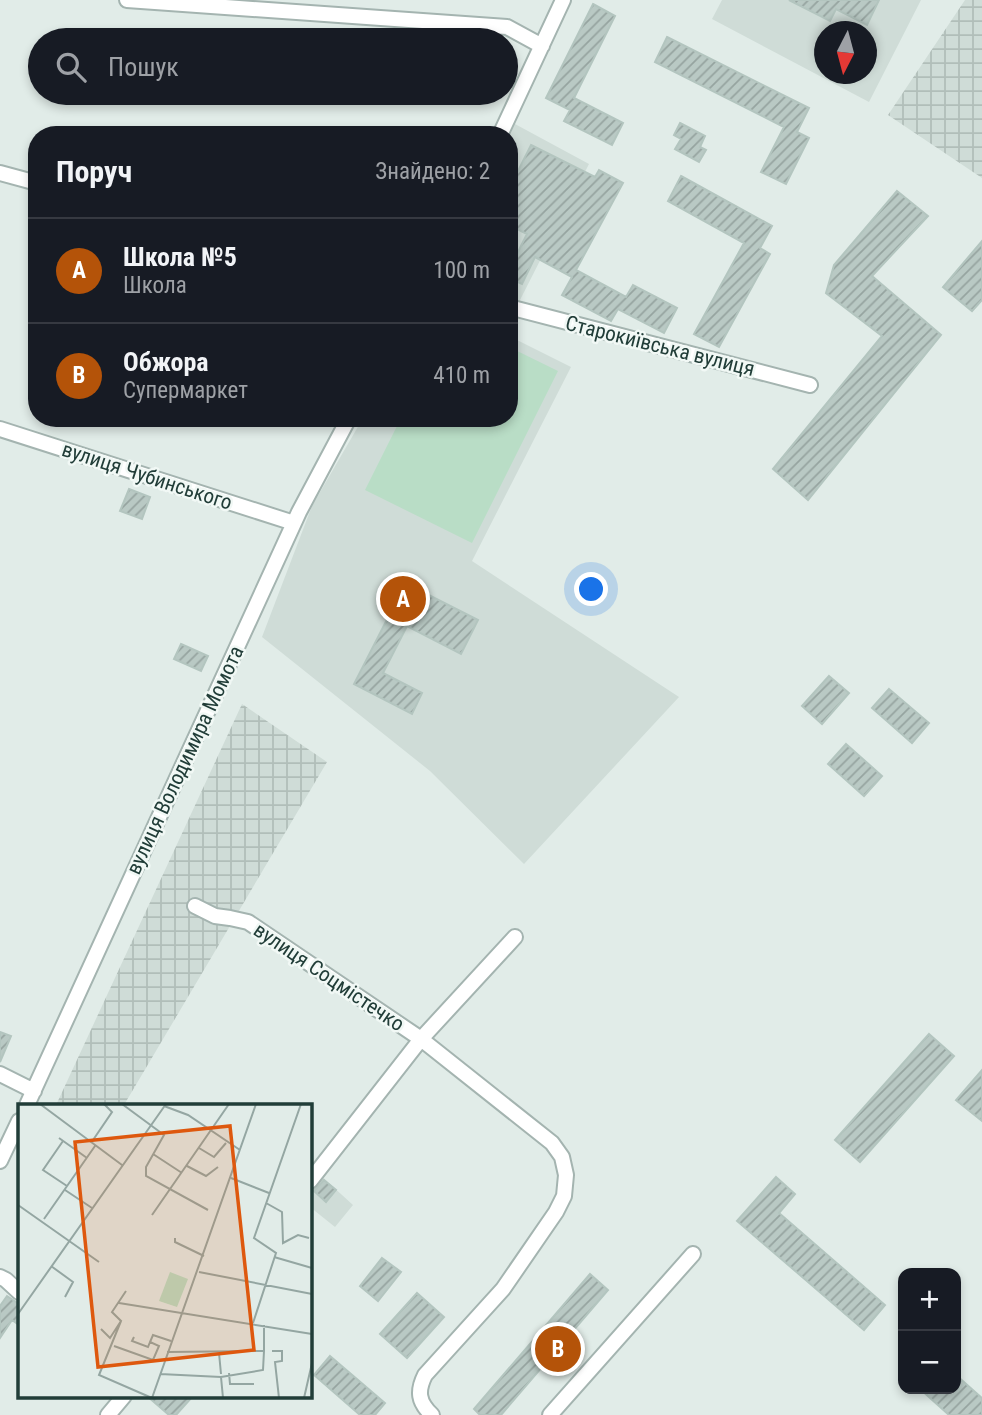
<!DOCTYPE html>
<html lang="uk">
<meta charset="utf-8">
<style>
:root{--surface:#171b24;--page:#20242c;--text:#f1f3f6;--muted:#9ea1a6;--line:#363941;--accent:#b45309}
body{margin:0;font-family:"Roboto Condensed",sans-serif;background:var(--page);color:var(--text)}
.controls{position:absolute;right:21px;bottom:21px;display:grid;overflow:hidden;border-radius:14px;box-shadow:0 4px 10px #0003}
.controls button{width:63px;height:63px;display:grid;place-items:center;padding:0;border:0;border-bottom:2px solid var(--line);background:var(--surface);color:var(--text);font:35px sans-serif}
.compass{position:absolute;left:814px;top:21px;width:63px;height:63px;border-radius:50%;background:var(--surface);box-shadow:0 4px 10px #0003;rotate:186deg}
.you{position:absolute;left:592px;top:590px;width:24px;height:24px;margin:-18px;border:5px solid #fff;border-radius:50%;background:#1a73e8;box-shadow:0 0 0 10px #1a73e833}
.badge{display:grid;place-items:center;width:46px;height:46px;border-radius:50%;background:var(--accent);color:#fff;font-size:23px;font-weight:700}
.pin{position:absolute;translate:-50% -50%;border:4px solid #fff;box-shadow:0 2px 7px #0006}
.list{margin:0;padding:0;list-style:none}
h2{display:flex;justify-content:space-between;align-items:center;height:91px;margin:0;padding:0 28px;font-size:30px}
h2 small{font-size:23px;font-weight:400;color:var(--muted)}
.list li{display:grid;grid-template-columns:46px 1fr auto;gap:21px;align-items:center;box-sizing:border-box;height:105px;padding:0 28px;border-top:2px solid var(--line)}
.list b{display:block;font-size:26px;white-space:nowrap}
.list p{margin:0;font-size:23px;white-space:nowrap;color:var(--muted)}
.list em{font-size:23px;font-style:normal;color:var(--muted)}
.icon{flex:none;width:38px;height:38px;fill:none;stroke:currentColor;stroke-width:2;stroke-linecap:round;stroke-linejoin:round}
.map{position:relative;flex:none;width:982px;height:1415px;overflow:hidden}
.search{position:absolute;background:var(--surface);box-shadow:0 4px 10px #0003;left:28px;top:28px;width:490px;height:77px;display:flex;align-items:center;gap:18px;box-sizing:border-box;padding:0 24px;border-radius:38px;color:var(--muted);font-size:26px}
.panel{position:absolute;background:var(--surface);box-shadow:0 4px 10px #0003;left:28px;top:126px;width:490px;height:301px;border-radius:28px}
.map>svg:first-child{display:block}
.built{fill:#cfdcd7;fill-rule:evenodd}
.industrial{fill:url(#industrial-grid)}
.green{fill:#b9ddc6}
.building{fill:url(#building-hatch);stroke:#b3c5bf;stroke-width:2}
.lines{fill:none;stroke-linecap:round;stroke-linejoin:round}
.minor-casing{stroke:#a4b4b0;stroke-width:18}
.minor{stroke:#fff;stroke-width:14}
.labels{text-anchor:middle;stroke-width:5;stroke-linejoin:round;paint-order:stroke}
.street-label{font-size:21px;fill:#213d38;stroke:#f1f8f5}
.inset-road{fill:none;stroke:#94a6a2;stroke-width:2}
.view{fill:#de580e;fill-opacity:0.15;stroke:#de580e;stroke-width:3.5}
.inset-edge{fill:none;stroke:#213d38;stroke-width:3.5}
</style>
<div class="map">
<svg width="982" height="1415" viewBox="0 0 982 1415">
<defs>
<pattern id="industrial-grid" width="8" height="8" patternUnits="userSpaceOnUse" patternTransform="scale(1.75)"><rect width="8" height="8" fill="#cfdcd7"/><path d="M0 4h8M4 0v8" fill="none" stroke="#b1beb9"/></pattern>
<pattern id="building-hatch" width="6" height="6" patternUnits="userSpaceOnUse" patternTransform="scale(1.75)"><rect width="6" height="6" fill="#b9c9c4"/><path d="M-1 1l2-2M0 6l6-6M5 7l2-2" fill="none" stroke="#96a4a0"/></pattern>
</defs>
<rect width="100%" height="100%" fill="#e1ece8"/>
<!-- built -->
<path class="built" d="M722,0H921L869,102L712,19ZM824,32H866V74H824Z
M515,124L589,164L519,302L509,300V136Z
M509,336L571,367L472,561L679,697L524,864L430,771L262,637L312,506L363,418H509Z
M319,1174L353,1205L335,1227L310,1207V1185Z"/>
<!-- industrial -->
<path class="industrial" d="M965,0H982V178L888,115Z
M242,704L327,762L124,1105H62L57,1103Z"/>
<!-- green -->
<path class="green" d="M509,347L558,371L472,543L365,490L401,418H509Z"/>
<!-- building -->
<path class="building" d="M789,0H879L867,25L836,9L830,21Z
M593,4L615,16L574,98L623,123L612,145L564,121L570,110L546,98Z
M667,37L809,108L797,132L809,138L786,184L761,172L784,127L655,62Z
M680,123L705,136L700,147L706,150L699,162L675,149L681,139L674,135Z
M531,145L595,177L599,170L623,183L576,270L626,297L633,285L677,308L664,333L618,309L611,321L562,295L572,277L535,257L522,284L509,278V270L527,234L509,225V189Z
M681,176L772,226L760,248L770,254L719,347L694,334L744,243L668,201Z
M897,191L928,216L872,276L941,335L808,500L773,469L882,336L826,293L834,265Z
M982,241V300L972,311L943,287Z
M129,489L150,497L142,519L120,511Z
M401,592L418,600L423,592L478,620L461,654L407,626L383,673L422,693L412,714L354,684Z
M181,644L208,656L201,671L174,659Z
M829,676L849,693L822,724L802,706Z
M889,689L929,723L912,743L872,708Z
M846,744L882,776L864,796L828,764Z
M0,1032L11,1036L0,1062Z
M929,1034L954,1056L860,1162L835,1140Z
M982,1070V1121L956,1100Z
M776,1177L795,1194L779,1213L885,1305L864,1330L737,1221Z
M324,1180L336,1190L326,1202L314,1191Z
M382,1258L401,1272L378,1301L360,1286Z
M590,1274L608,1290L501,1415H480L474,1409Z
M417,1293L444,1317L407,1358L380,1334Z
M7,1296L19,1304V1325L12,1320L0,1338V1306Z
M330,1356L385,1403L375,1415H360L314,1375Z
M956,1375L982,1398V1415H949L920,1389H956Z
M147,1396H193L176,1415H169Z"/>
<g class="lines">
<!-- minor casing -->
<g class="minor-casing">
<path id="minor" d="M127,0L507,27L542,46
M500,135L563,0
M0,173L37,183
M509,307L810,385
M0,429L294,523
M195,906L215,916L230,918L248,922L421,1039L552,1143L562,1157L566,1175L564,1196L556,1212L503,1289L425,1375C417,1391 418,1402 432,1415
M0,1074L34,1091
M27,1105L299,512L349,418
M0,1161L19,1121
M310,1181L421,1039L515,937
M0,1277L6,1280L19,1292
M108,1415L124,1396
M550,1415L693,1254"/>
</g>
<!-- minor -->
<use href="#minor" class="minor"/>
</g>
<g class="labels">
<!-- street labels -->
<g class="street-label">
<text transform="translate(660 346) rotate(14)" y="7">Старокиївська вулиця</text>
<text transform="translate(147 476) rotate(18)" y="7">вулиця Чубинського</text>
<text transform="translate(185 760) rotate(-65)" y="7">вулиця Володимира Момота</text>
<text transform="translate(329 977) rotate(34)" y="7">вулиця Соцмістечко</text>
</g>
</g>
<!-- overview -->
<g transform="translate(18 1104)">
<rect width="294" height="294" fill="#e1ece8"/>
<path d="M152,168L170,175L159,203L141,197Z" fill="#b9ddc6"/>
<path class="inset-road" d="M22,0L104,61M104,0L146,31L128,63V72L190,106M146,2L170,11L222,46M41,34L69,54M45,37L25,66L49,82M73,39L94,8L86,0M181,44L196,53L208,39M135,50L164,69M169,62L188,72L200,63M213,74L251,89M47,86L74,104M248,99L264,108L265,139L280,131L291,134M0,101L81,158M134,111L211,0M26,115L77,42M157,134V138L186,152M256,153L294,164M33,162L55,178L47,193M181,168L294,190M101,199L294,230M0,210L148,0M103,217L81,271L134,294M235,219L258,149L236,134L283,0M246,221V247M83,225L92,234L103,217L94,208L108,187M116,233L114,237L130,243L132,238M96,242L135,256L141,242L132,238L135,231L153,237M254,247H264V257L257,258L261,294M201,249L203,270M211,269L212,280H236M142,270L203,273L245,266L246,247L149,248M203,273L205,294M134,294L238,0M286,294L294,259"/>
<path class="view" d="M212,22L236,246L80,263L57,38Z"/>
<rect width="294" height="294" class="inset-edge"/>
</g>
</svg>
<div class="controls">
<button>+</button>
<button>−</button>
</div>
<svg class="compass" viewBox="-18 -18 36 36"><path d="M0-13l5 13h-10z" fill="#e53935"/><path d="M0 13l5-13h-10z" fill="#9ea1a6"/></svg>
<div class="you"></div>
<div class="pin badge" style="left:403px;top:599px">A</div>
<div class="pin badge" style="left:558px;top:1349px">B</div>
<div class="search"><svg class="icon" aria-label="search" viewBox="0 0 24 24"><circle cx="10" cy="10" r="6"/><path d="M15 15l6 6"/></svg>Пошук</div>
<section class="panel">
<h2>Поруч<small>Знайдено: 2</small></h2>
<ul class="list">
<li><span class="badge">A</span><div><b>Школа №5</b><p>Школа</p></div><em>100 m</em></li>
<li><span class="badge">B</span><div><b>Обжора</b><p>Супермаркет</p></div><em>410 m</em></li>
</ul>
</section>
</div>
